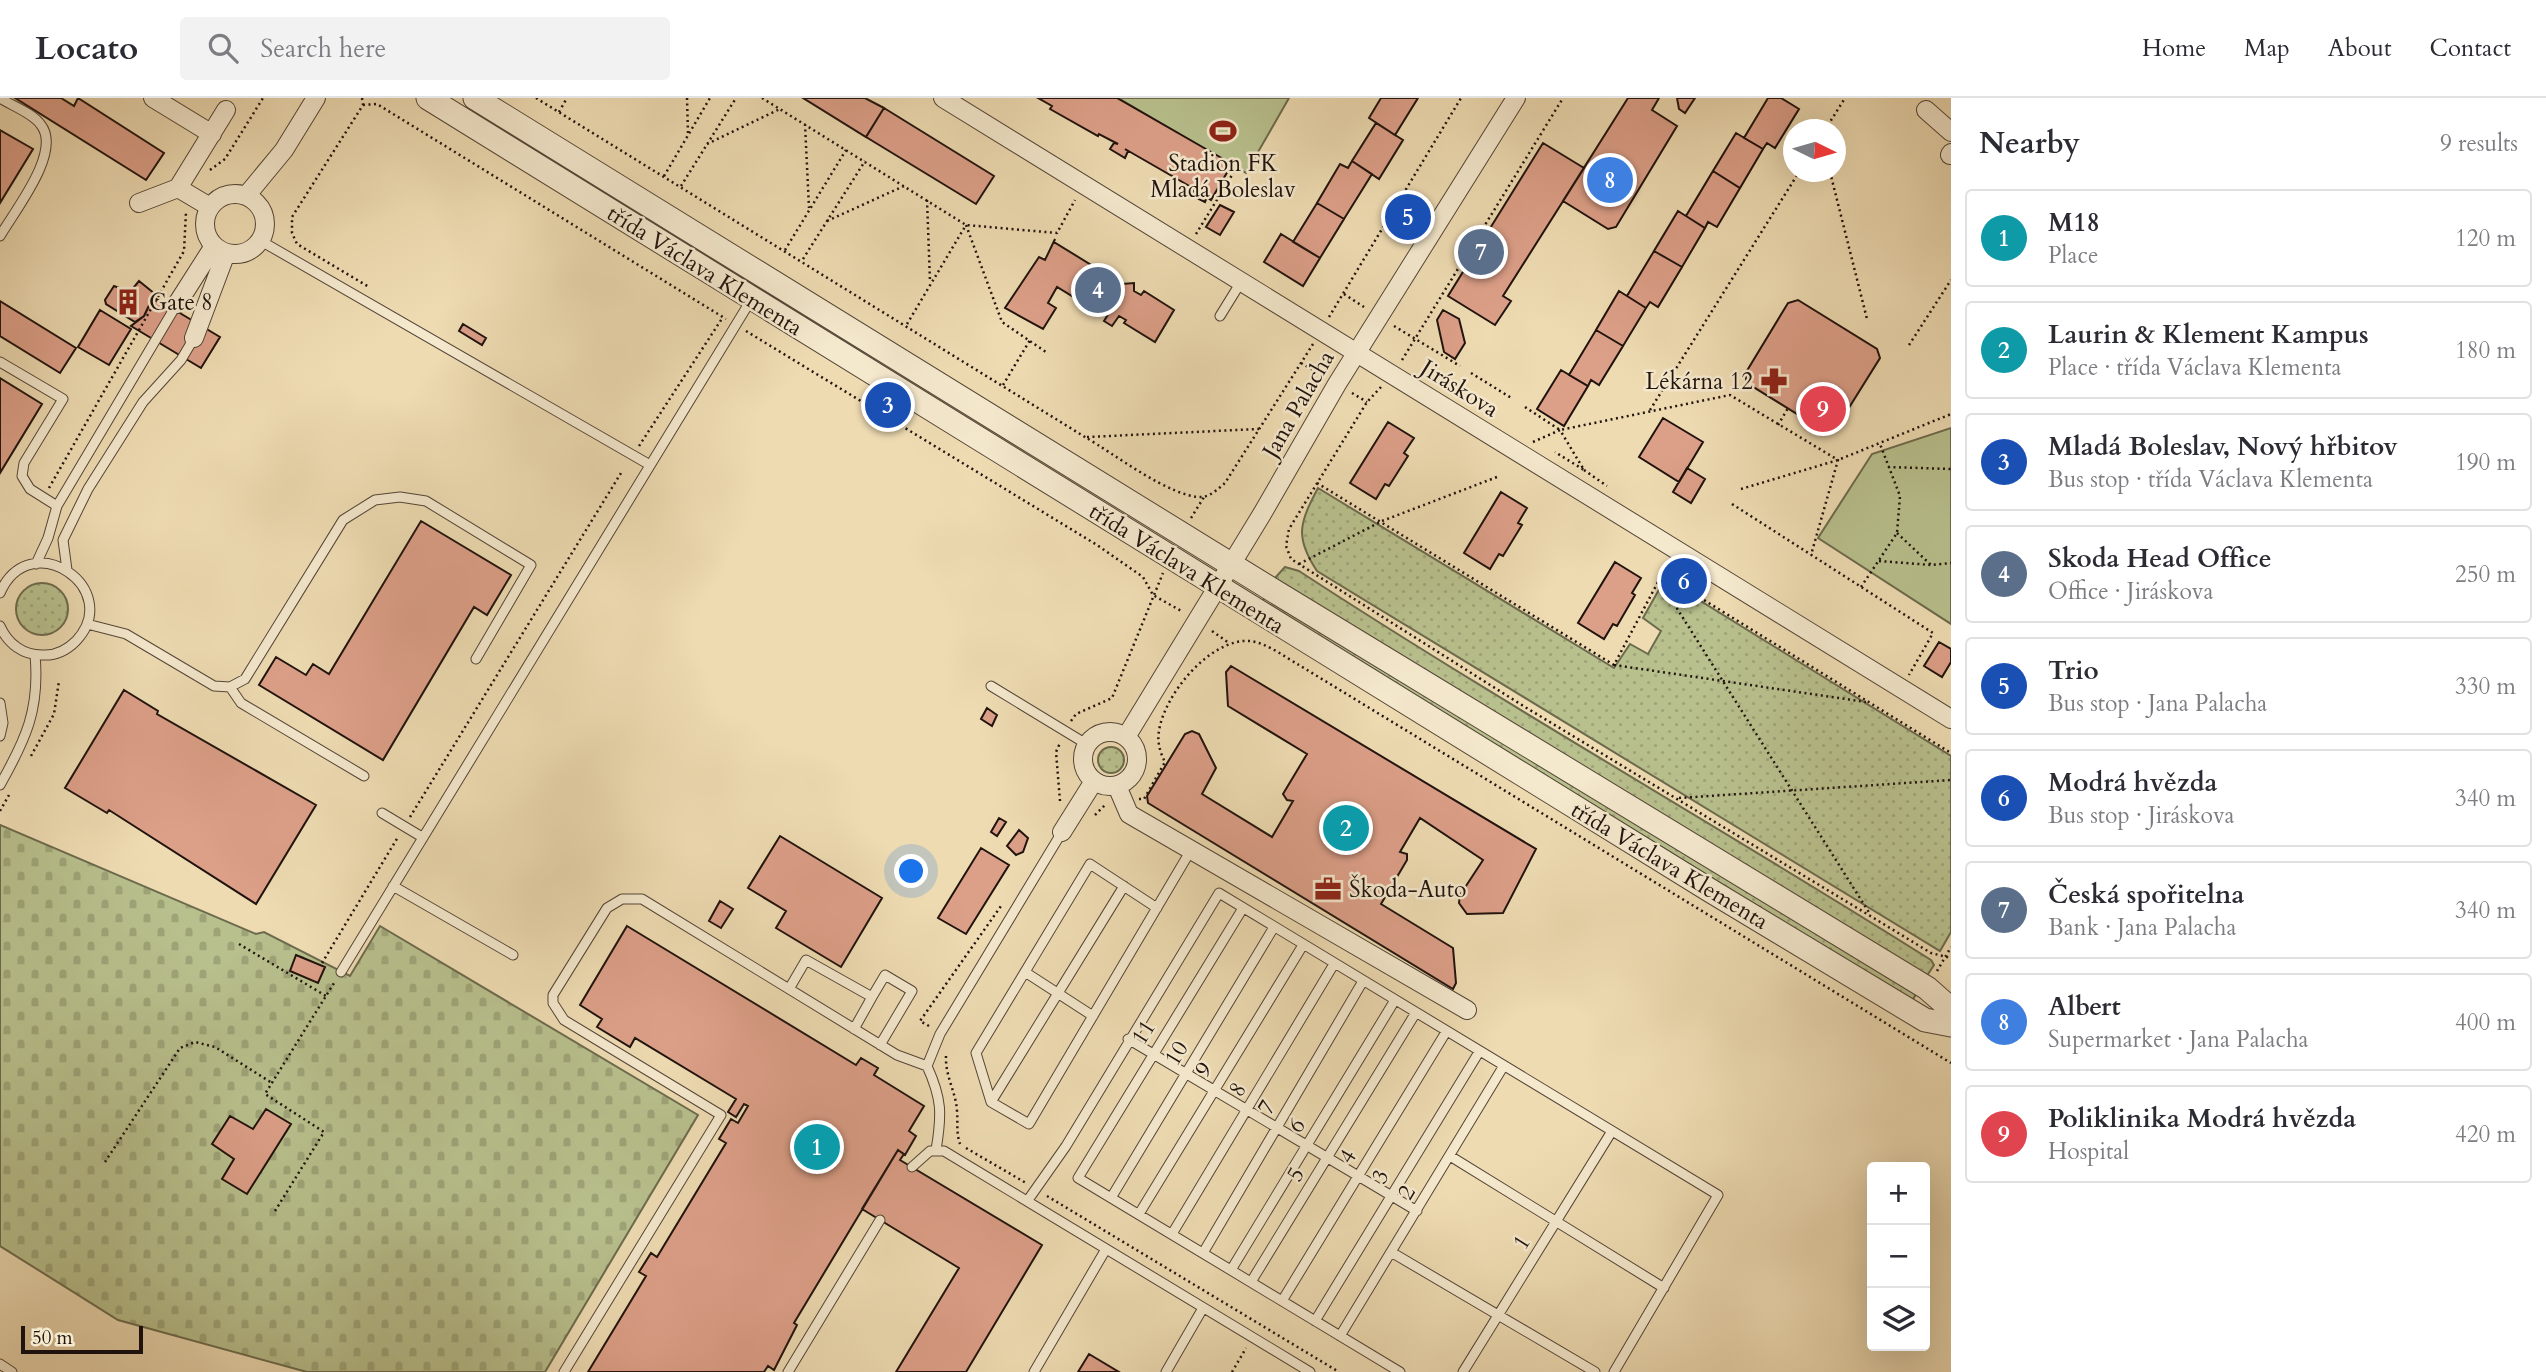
<!DOCTYPE html>
<meta charset="utf-8">
<style>
:root{--surface:#fff;--page:#f2f2f3;--text:#2b2b33;--muted:#7c7c81;--line:#e1e1e2;--accent:#b45309}
body{margin:0;font-family:Cardo,serif;background:var(--page);color:var(--text)}
.controls{position:absolute;right:21px;bottom:21px;display:grid;overflow:hidden;border-radius:7px;box-shadow:0 7px 28px #0002}
.controls button{width:63px;height:63px;display:grid;place-items:center;padding:0;border:0;border-bottom:2px solid var(--line);background:var(--surface);color:var(--text);font:35px sans-serif}
.compass{position:absolute;left:1783px;top:21px;width:63px;height:63px;border-radius:50%;background:var(--surface);box-shadow:0 7px 28px #0002;rotate:95deg}
.scale{position:absolute;left:21px;bottom:18px;width:122px;box-sizing:border-box;padding-left:7px;border:4px solid #20130d;border-top:0;font-size:19px;line-height:24px;white-space:nowrap;color:#20130d;-webkit-text-stroke:5px #f4e8cd;paint-order:stroke}
.you{position:absolute;left:912px;top:774px;width:24px;height:24px;margin:-18px;border:5px solid #fff;border-radius:50%;background:#1a73e8;box-shadow:0 0 0 10px #1a73e833}
.badge{display:grid;place-items:center;width:46px;height:46px;border-radius:50%;background:var(--accent);color:#fff;font-size:23px;font-weight:700}
.pin{position:absolute;translate:-50% -50%;border:4px solid #fff;box-shadow:0 2px 7px #0006}
.list{margin:0;padding:0;list-style:none}
h2{display:flex;justify-content:space-between;align-items:center;height:91px;margin:0;padding:0 28px;font-size:30px}
h2 small{font-size:23px;font-weight:400;color:var(--muted)}
.list li{display:grid;grid-template-columns:46px 1fr auto;gap:21px;align-items:center;box-sizing:border-box;height:98px;margin:0 14px 14px;padding:0 14px;border:2px solid var(--line);border-radius:7px}
.list b{display:block;font-size:26px;white-space:nowrap}
.list p{margin:0;font-size:23px;white-space:nowrap;color:var(--muted)}
.list em{font-size:23px;font-style:normal;color:var(--muted)}
.icon{flex:none;width:38px;height:38px;fill:none;stroke:currentColor;stroke-width:2;stroke-linecap:round;stroke-linejoin:round}
.map{position:relative;flex:none;width:1951px;height:1274px;overflow:hidden}
header{display:flex;align-items:center;gap:42px;box-sizing:border-box;height:98px;padding:0 35px;background:var(--surface);border-bottom:2px solid var(--line)}
header strong{font-size:33px}
nav{display:flex;gap:38px;margin-inline-start:auto;font-size:24px}
.search{width:490px;height:63px;background:var(--page);display:flex;align-items:center;gap:18px;box-sizing:border-box;padding:0 24px;border-radius:7px;color:var(--muted);font-size:26px}
main{display:flex}
aside{flex:1;background:var(--surface)}
.map>svg:first-child{display:block}
.grass{fill:url(#grass-dots);stroke:#6c6a4d;stroke-width:2}
.cemetery{fill:url(#cemetery-stones);stroke:#6c6a4d;stroke-width:2}
.park{fill:#b8c08d;stroke:#6c6a4d;stroke-width:2}
.building{fill:#dc9f88;stroke:#20130d;stroke-width:2}
.lines{fill:none;stroke-linecap:round;stroke-linejoin:round}
.service-casing{stroke:#544536;stroke-width:11}
.minor-casing{stroke:#544536;stroke-width:20}
.tertiary-casing{stroke:#544536;stroke-width:25}
.path{stroke:#20130d;stroke-width:2.5;stroke-dasharray:2 3.5;stroke-linecap:butt}
.service{stroke:#f4e8cd;stroke-width:9}
.minor{stroke:#f4e8cd;stroke-width:18}
.tertiary{stroke:#f4e8cd;stroke-width:23}
.labels{text-anchor:middle;stroke-width:5;stroke-linejoin:round;paint-order:stroke}
.poi-label{font-size:23px;fill:#20130d;stroke:#f4e8cd;text-anchor:start}
.street-label{font-size:23px;fill:#20130d;stroke:#f4e8cd}
</style>
<header>
<strong>Locato</strong>
<div class="search"><svg class="icon" aria-label="search" viewBox="0 0 24 24"><circle cx="10" cy="10" r="6"/><path d="M15 15l6 6"/></svg>Search here</div>
<nav><a>Home</a><a>Map</a><a>About</a><a>Contact</a></nav>
</header>
<main>
<div class="map">
<svg width="1951" height="1274" viewBox="0 0 1951 1274">
<defs>
<pattern id="grass-dots" width="8" height="8" patternUnits="userSpaceOnUse" patternTransform="scale(1.75)"><rect width="8" height="8" fill="#b8c08d"/><path d="M2 2h.1M6 6h.1" fill="none" stroke="#9ea478" stroke-width="1.8" stroke-linecap="round"/></pattern>
<pattern id="cemetery-stones" width="16" height="16" patternUnits="userSpaceOnUse" patternTransform="scale(1.75)"><rect width="16" height="16" fill="#b8c08d"/><path d="M2 7V4a2 2 0 0 1 4 0v3zM10 15v-3a2 2 0 0 1 4 0v3z" fill="#9ea478"/></pattern>
</defs>
<rect width="100%" height="100%" fill="#eedbb2"/>
<filter id="stains"><feTurbulence type="fractalNoise" baseFrequency=".00286" numOctaves="4"/><feColorMatrix values="0 0 0 0 .2 0 0 0 0 .09 0 0 0 0 .02 0 0 0 .5 -.17"/></filter>
<radialGradient id="worn" r=".72"><stop offset=".6" stop-color="#630" stop-opacity="0"/><stop offset="1" stop-color="#630" stop-opacity=".3"/></radialGradient>
<!-- grass -->
<path class="grass" d="M1318,390L1614,570L1630,546L1648,556L1661,533L1643,520L1665,481L1951,658V834L1940,853L1317,473C1294,439 1300,424 1318,390Z
M1285,469L1299,473C1506,608 1722,730 1931,862L1934,867L1925,881L1274,481Z
M16 511a26 26 0 1 1 52 0a26 26 0 1 1-52 0Z
M1266,497L1916,896L1912,903L1262,504Z
M1098 662a13 13 0 1 1 26 0a13 13 0 1 1-26 0Z"/>
<!-- cemetery -->
<path class="cemetery" d="M0,727L256,836L264,834L350,878L380,828L698,1017L545,1274H307L118,1222L0,1148Z"/>
<!-- park -->
<path class="park" d="M1118,0H1289L1246,75Z
M1951,330V526L1818,440L1872,356Z"/>
<!-- building -->
<path class="building" d="M15,0H61L74,8L78,0L164,55L146,82Z
M803,0H865L884,10L866,39Z
M1038,0H1117L1232,66L1211,102L1204,97L1207,99L1205,104L1191,97L1194,92L1198,93L1125,51L1128,53L1125,60L1110,51L1114,45L1118,46L1099,36L1098,38L1050,11L1052,8Z
M1381,0H1418L1395,37L1369,20Z
M1628,0H1659L1652,12L1677,28L1616,129L1608,131L1563,103Z
M1677,0H1695L1685,15L1679,11Z
M1768,0H1781L1799,11L1775,50L1767,45L1763,51L1744,40Z
M884,10L994,78L976,106L866,39Z
M1376,25L1403,42L1379,81L1352,63Z
M0,32L33,51L0,105Z
M1736,35L1763,51L1740,90L1713,73Z
M1543,45L1584,70L1503,198L1511,203L1495,227L1448,198Z
M1352,63L1372,76L1344,121L1317,105L1340,66L1348,70Z
M1713,73L1740,90L1717,129L1708,124L1705,130L1686,118Z
M1317,105L1344,121L1320,160L1293,144Z
M1220,107L1234,114L1220,137L1206,129Z
M1678,113L1705,130L1682,169L1654,153Z
M1281,136L1320,160L1303,188L1264,164Z
M1055,141L1054,144L1122,186L1134,185V193L1141,197L1144,193L1174,212L1155,244L1124,225L1126,222L1119,218L1112,228L1104,223L1109,215L1105,213L1103,217L1057,189L1048,205L1056,210L1043,231L1005,210L1039,159L1045,162Z
M1654,153L1682,169L1658,209L1650,204L1646,210L1627,198Z
M139,183L155,196L144,218L135,224L106,206L105,202L114,188L130,194Z
M1619,193L1646,210L1623,248L1596,232Z
M153,199L220,239L201,270L131,228L144,218Z
M1798,202L1877,251L1880,260L1835,332L1826,334L1747,285L1745,276L1788,205Z
M0,203L76,250L60,275L0,238Z
M100,212L131,231L109,267L78,249Z
M1443,212L1459,221L1465,245L1455,261L1444,254L1437,222Z
M463,226L486,240L482,247L459,233Z
M1596,232L1623,248L1599,287L1591,282L1588,288L1569,277Z
M1561,272L1588,288L1564,328L1537,311Z
M0,280L42,306L0,375Z
M1663,320L1703,344L1679,384L1639,359Z
M1388,324L1414,340L1404,355L1408,358L1389,388L1385,386L1376,401L1350,385Z
M1687,370L1705,381L1691,405L1673,394Z
M1501,394L1527,410L1518,425L1522,427L1503,458L1499,456L1490,471L1464,455Z
M421,423L511,477L487,517L474,509L383,662L259,587L276,559L306,577L313,566L329,576Z
M1615,464L1641,480L1632,495L1635,497L1617,528L1613,526L1604,541L1578,525Z
M1939,544L1951,551V564L1942,579L1924,568Z
M1231,568L1536,751L1503,815L1467,816L1459,805L1460,797L1483,762L1420,720L1400,754L1407,756V762L1381,806L1453,850L1456,885L1453,891L1148,705L1147,698L1185,636L1192,633L1199,636L1216,670L1202,696L1272,739L1293,703L1287,702L1283,696L1307,656L1228,608L1226,574Z
M124,592L158,613L157,616L316,707L256,806L109,712L107,715L65,690Z
M987,610L997,617L992,628L981,621Z
M999,720L1006,724L997,738L991,734Z
M1019,732L1028,740L1023,754L1016,757L1007,748Z
M780,738L882,800L841,869L776,830L786,813L748,790Z
M981,750L1009,767L966,836L938,820Z
M720,803L733,811L721,830L709,823Z
M627,828L856,967L861,960L878,970L874,977L924,1008L909,1033L916,1038L905,1057L898,1052L794,1225L797,1227L774,1272L768,1268L764,1274H588L646,1178L639,1174L651,1155L657,1159L726,1045L719,1041L731,1021L738,1025L748,1008L744,1006L736,1019L728,1014L736,1001L635,940L630,949L597,929L602,921L580,907Z
M296,857L325,869L318,885L290,873Z
M266,1011L291,1026L247,1096L222,1081L234,1061L212,1046L230,1018L253,1031Z
M898,1052L904,1056L900,1062L1042,1147L966,1274H896L959,1170L862,1111Z
M1089,1256L1119,1274H1078Z"/>
<g class="lines">
<!-- service casing -->
<g class="service-casing">
<path id="service" d="M0,0C12,8 33,15 41,27C62,54 15,112 0,138
M261,143L650,367
M1220,218L1241,184
M0,264L63,301L24,365L22,378L30,391L57,408
M36,466L48,440L57,408L177,206
M67,472L63,442L88,391L143,304L181,262L194,240
M0,495C30,426 125,491 76,543C67,552 55,558 42,557C23,557 8,546 0,528
M87,526L126,536L214,588L230,589L245,581L343,422L375,402L400,399L426,403L531,467L476,561
M991,588L1088,647
M230,589L241,605L364,678
M0,605L3,625L0,638
M0,687C26,641 40,611 35,557
M382,715L422,739
M393,788L513,857
M1157,810L1090,766L976,955L991,1004L1029,1026L1191,752
M1243,810L1078,1080L1400,1274
M341,874L751,202
M1025,874L1093,918
M789,891L806,862L872,899L854,931
M872,899L885,877L912,893L880,947
M1128,941L1417,1113
M927,968L940,936L1062,734
M991,1004L1124,788
M1450,1058L1664,1190
M912,1069L930,1053H944L1310,1274
M1111,1100L1274,829
M1028,1102L1066,1048L1219,795L1718,1097L1614,1274
M1139,1116L1303,847
M1172,1136L1334,866
M1391,1154L1595,1274
M1203,1155L1363,883
M1231,1172L1395,902
M1251,1184L1415,916
M1282,1203L1446,934
M1315,1223L1479,954
M1340,1238L1503,969
M0,1266L12,1274
M564,1274L721,1017L564,922L553,905V897L607,810L622,801H642L897,957L927,968C942,1001 942,1016 936,1052
M788,1274L880,1122
M1034,1274L1106,1151
M1166,1274L1203,1210
M1463,1274L1612,1033"/>
</g>
<!-- minor casing -->
<g class="minor-casing">
<path id="minor" d="M153,0L212,36
M943,0L1951,621
M1926,12L1951,34
M1950,57L1951,55
M178,90L226,12
M205 126a30 30 0 1 1 60 0a30 30 0 1 1-60 0Z
M246,98L284,52L316,0
M139,105L178,90L210,109
M177,206L214,148
M194,240L226,155
M1083 661a27 27 0 1 1 54 0a27 27 0 1 1-54 0Z
M1126,639L1262,416L1337,286L1516,0
M1117,688L1129,716L1467,912
M1062,734L1094,683"/>
</g>
<!-- tertiary casing -->
<g class="tertiary-casing">
<path id="tertiary" d="M428,0L1711,793L1925,922L1951,927
M475,0L1279,496L1927,890L1951,911"/>
</g>
<!-- path -->
<path class="path" d="M362,0L363,7L292,119V135L297,146L369,189
M536,0L1085,339C1113,355 1171,400 1202,399C1211,398 1218,391 1225,385L1313,246
M687,0L688,35
M762,0L966,127L1057,135L1075,102
M363,7L377,6L726,221
M559,14L567,0
M805,26L809,110
M1825,32L1845,0
M707,46L780,11
M210,72L225,61L263,0
M1830,74L1867,221
M664,78L710,0
M681,88L736,0
M927,102L930,183
M827,123L904,88
M966,127L1002,224L1046,254
M1196,136L1237,69
M785,152L846,52
M803,161L865,63
M1344,196L1364,209
M1329,219L1461,0
M907,226L966,127
M1394,228L1460,268
M746,233L1097,447L1143,479L1153,497L1183,514
M1909,247L1951,182
M1402,262L1563,0
M1301,265L1322,277
M1471,275L1513,301
M1003,287L1030,242
M1381,289L1367,304L1289,431L1286,448L1291,461L1525,609L1872,819L1931,855L1951,860
M1352,295L1367,304
M1525,309L1560,332L1730,297L1838,362L1811,457
M1650,312L1799,74
M1778,327L1788,310
M1087,339L1259,331
M1533,344L1560,332L1584,372L1555,354
M639,348L723,219
M1888,369L1951,371
M1584,372L1607,388
M1317,385L1614,567L1667,467
M49,390L184,153L186,114
M1741,391L1838,362L1951,316
M1732,406L1933,535L1909,577
M1191,420L1204,399
M1897,435L1931,467L1951,465
M1879,463L1931,467
M1299,466L1382,423L1497,379
M1662,476L1951,655
M1659,482L1870,816
M1861,489L1897,435L1900,398L1880,346
M1212,533L1229,545
M1614,567L1866,604
M1071,623L1076,616L1112,600L1163,475
M31,658L54,616L59,583
M1679,700L1951,682
M1139,701H1144L1165,664C1160,654 1157,644 1159,633C1164,597 1210,540 1250,543C1267,545 1285,559 1299,567L1951,965
M1060,703L1056,654L1060,645
M0,713L9,697
M1095,717L1105,707
M410,719L621,375
M239,846L326,898
M322,865L398,739
M1937,873L1951,849
M929,928L920,923L1001,808
M946,958C945,978 956,994 957,1013C958,1026 956,1034 960,1046
M966,1050L1026,1085
M105,1064L180,950L195,944L215,949L272,985
M1047,1098L1339,1274
M275,1113L324,1034L265,996L334,885
M1232,1274L1246,1250"/>
<!-- service -->
<use href="#service" class="service"/>
<!-- minor -->
<use href="#minor" class="minor"/>
<!-- tertiary -->
<use href="#tertiary" class="tertiary"/>
</g>
<!-- icons -->
<defs>
<g id="stadium-bare" transform="scale(2.1)"><path d="M0-5a6.5 5 0 1 0 0 10a6.5 5 0 1 0 0-10ZM-3.5-1.8h7v3.6h-7Z" fill="#8f2418" stroke="#f4e8cd" stroke-width="2.5" paint-order="stroke"/></g>
<g id="building-bare" transform="scale(2.1)"><path d="M-4-6H4V6H1V3H-1V6H-4ZM-2.5-4.3h1.7v1.8h-1.7ZM.8-4.3h1.7v1.8H.8ZM-2.5-1h1.7V.8h-1.7ZM.8-1h1.7V.8H.8Z" fill="#8f2418" stroke="#f4e8cd" stroke-width="2.5" paint-order="stroke"/></g>
<g id="pharmacy-bare" transform="scale(2.1)"><path d="M-2-6h4v4h4v4h-4v4h-4v-4h-4v-4h4Z" fill="#8f2418" stroke="#f4e8cd" stroke-width="2.5" paint-order="stroke"/></g>
<g id="office-bare" transform="scale(2.1)"><path d="M-6-3h4V-5.5h4V-3h4V5H-6ZM-1-4.5V-3h2v-1.5ZM-6 0V1H6V0Z" fill="#8f2418" stroke="#f4e8cd" stroke-width="2.5" paint-order="stroke"/></g>
</defs>
<g fill-rule="evenodd">
<use href="#stadium-bare" x="1223" y="33"/>
<use href="#building-bare" x="128" y="204"/>
<use href="#pharmacy-bare" x="1774" y="283"/>
<use href="#office-bare" x="1328" y="791"/>
</g>
<g class="labels">
<!-- poi labels -->
<g class="poi-label">
<text x="1223" y="73" text-anchor="middle">Stadion FK<tspan x="1223" dy="26">Mladá Boleslav</tspan></text>
<text x="149" y="212">Gate 8</text>
<text x="1753" y="291" text-anchor="end">Lékárna 12</text>
<text x="1349" y="799">Škoda-Auto</text>
</g>
<!-- street labels -->
<g class="street-label">
<text transform="translate(705 172) rotate(32)" y="8">třída Václava Klementa</text>
<text transform="translate(1460 290) rotate(32)" y="8">Jiráskova</text>
<text transform="translate(1298 306) rotate(-60)" y="8">Jana Palacha</text>
<text transform="translate(1187 470) rotate(32)" y="8">třída Václava Klementa</text>
<text transform="translate(1670 767) rotate(31)" y="8">třída Václava Klementa</text>
<text transform="translate(1143 934) rotate(-58)" y="8">11</text>
<text transform="translate(1176 955) rotate(-59)" y="8">10</text>
<text transform="translate(1203 971) rotate(-58)" y="8">9</text>
<text transform="translate(1237 991) rotate(-59)" y="8">8</text>
<text transform="translate(1266 1009) rotate(-59)" y="8">7</text>
<text transform="translate(1296 1027) rotate(-58)" y="8">6</text>
<text transform="translate(1347 1058) rotate(-59)" y="8">4</text>
<text transform="translate(1295 1076) rotate(-58)" y="8">5</text>
<text transform="translate(1380 1078) rotate(-59)" y="8">3</text>
<text transform="translate(1406 1094) rotate(-59)" y="8">2</text>
<text transform="translate(1521 1144) rotate(-58)" y="8">1</text>
</g>
</g>
<rect width="100%" height="100%" filter="url(#stains)"/>
<rect width="100%" height="100%" fill="url(#worn)"/>
</svg>
<div class="controls">
<button>+</button>
<button>−</button>
<button><svg class="icon" aria-label="layers" viewBox="0 0 24 24"><path d="M12 4l9 5-9 5-9-5zM3 14l9 5 9-5"/></svg></button>
</div>
<svg class="compass" viewBox="-18 -18 36 36"><path d="M0-13l5 13h-10z" fill="#e53935"/><path d="M0 13l5-13h-10z" fill="#7c7c81"/></svg>
<div class="scale">50 m</div>
<div class="you"></div>
<div class="pin badge" style="left:817px;top:1049px;background:#0f9aa8">1</div>
<div class="pin badge" style="left:1346px;top:730px;background:#0f9aa8">2</div>
<div class="pin badge" style="left:888px;top:307px;background:#1a4fb4">3</div>
<div class="pin badge" style="left:1098px;top:192px;background:#5c6f8a">4</div>
<div class="pin badge" style="left:1408px;top:119px;background:#1a4fb4">5</div>
<div class="pin badge" style="left:1684px;top:483px;background:#1a4fb4">6</div>
<div class="pin badge" style="left:1481px;top:154px;background:#5c6f8a">7</div>
<div class="pin badge" style="left:1610px;top:82px;background:#3f7fe0">8</div>
<div class="pin badge" style="left:1823px;top:311px;background:#e0444e">9</div>
</div>
<aside>
<h2>Nearby<small>9 results</small></h2>
<ul class="list">
<li><span class="badge" style="background:#0f9aa8">1</span><div><b>M18</b><p>Place</p></div><em>120 m</em></li>
<li><span class="badge" style="background:#0f9aa8">2</span><div><b>Laurin &amp; Klement Kampus</b><p>Place · třída Václava Klementa</p></div><em>180 m</em></li>
<li><span class="badge" style="background:#1a4fb4">3</span><div><b>Mladá Boleslav, Nový hřbitov</b><p>Bus stop · třída Václava Klementa</p></div><em>190 m</em></li>
<li><span class="badge" style="background:#5c6f8a">4</span><div><b>Skoda Head Office</b><p>Office · Jiráskova</p></div><em>250 m</em></li>
<li><span class="badge" style="background:#1a4fb4">5</span><div><b>Trio</b><p>Bus stop · Jana Palacha</p></div><em>330 m</em></li>
<li><span class="badge" style="background:#1a4fb4">6</span><div><b>Modrá hvězda</b><p>Bus stop · Jiráskova</p></div><em>340 m</em></li>
<li><span class="badge" style="background:#5c6f8a">7</span><div><b>Česká spořitelna</b><p>Bank · Jana Palacha</p></div><em>340 m</em></li>
<li><span class="badge" style="background:#3f7fe0">8</span><div><b>Albert</b><p>Supermarket · Jana Palacha</p></div><em>400 m</em></li>
<li><span class="badge" style="background:#e0444e">9</span><div><b>Poliklinika Modrá hvězda</b><p>Hospital</p></div><em>420 m</em></li>
</ul>
</aside>
</main>
